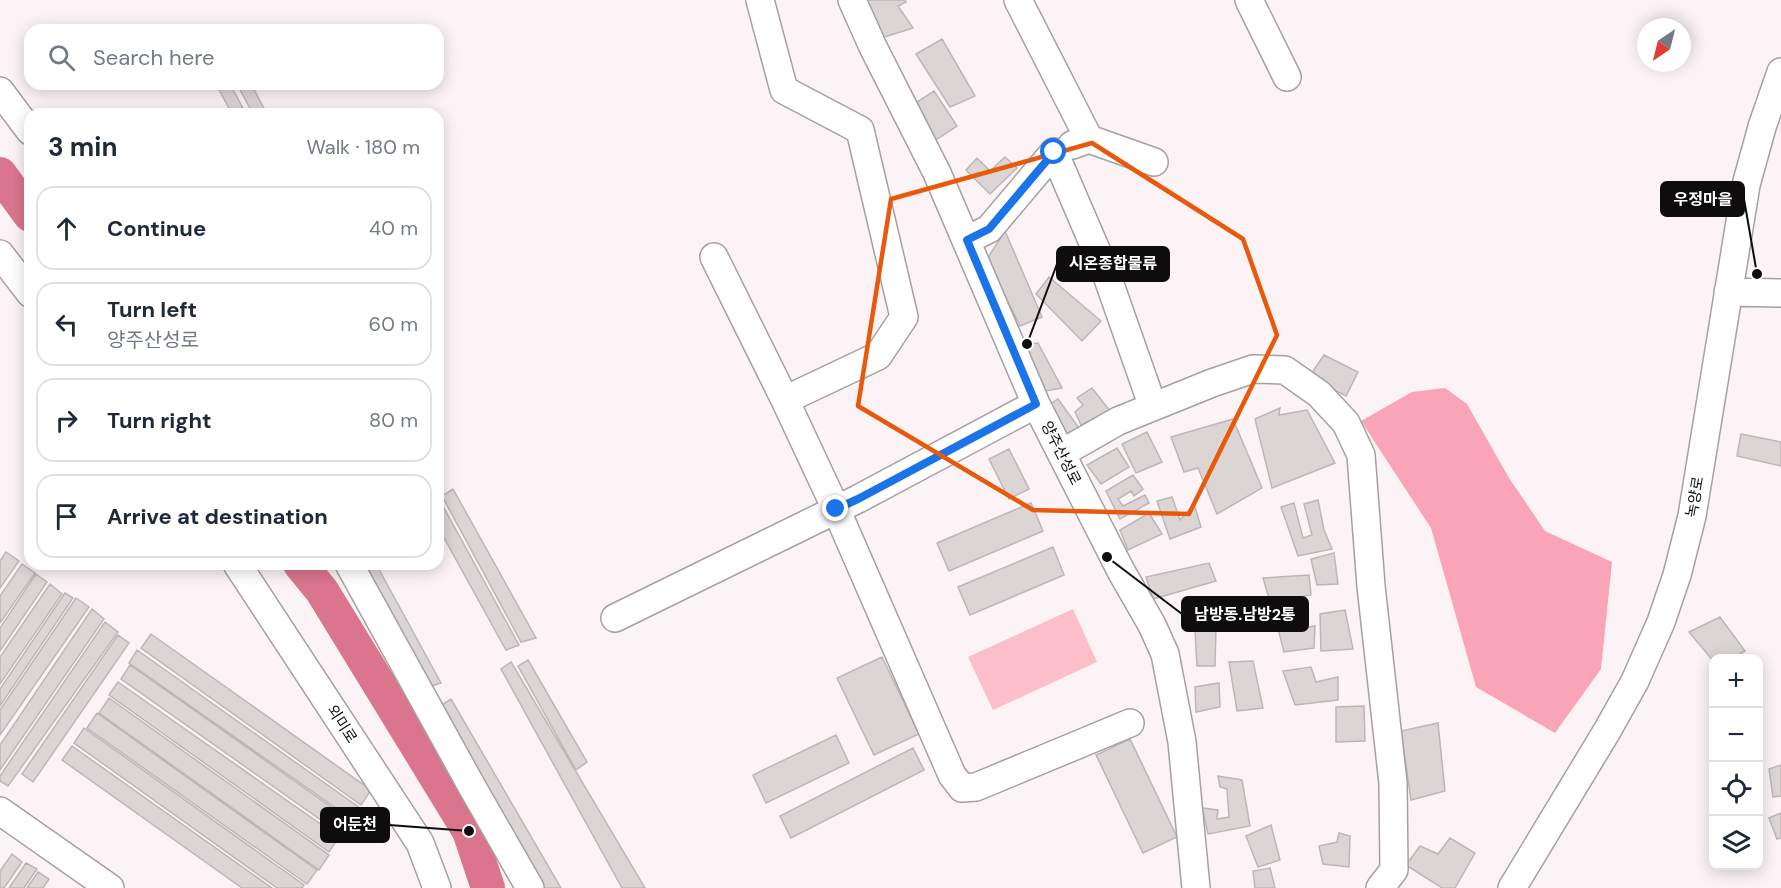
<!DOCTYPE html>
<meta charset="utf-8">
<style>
:root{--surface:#fff;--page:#f6f6f7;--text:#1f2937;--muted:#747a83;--line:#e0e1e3}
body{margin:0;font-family:"DM Sans","Noto Sans KR",sans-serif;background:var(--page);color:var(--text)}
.controls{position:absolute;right:18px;bottom:18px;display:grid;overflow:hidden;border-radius:12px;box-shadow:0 3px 15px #0003}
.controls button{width:54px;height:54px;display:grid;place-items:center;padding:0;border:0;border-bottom:2px solid var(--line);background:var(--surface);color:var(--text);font:30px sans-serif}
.compass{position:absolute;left:1637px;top:18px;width:54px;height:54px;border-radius:50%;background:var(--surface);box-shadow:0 3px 15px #0003;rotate:215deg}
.stop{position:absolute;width:18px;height:18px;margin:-14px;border:4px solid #1a73e8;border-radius:50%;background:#fff}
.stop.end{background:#1a73e8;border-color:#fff;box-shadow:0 2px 6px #0008}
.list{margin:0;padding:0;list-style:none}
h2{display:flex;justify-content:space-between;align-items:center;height:78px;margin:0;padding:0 24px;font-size:26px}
h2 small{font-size:20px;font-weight:400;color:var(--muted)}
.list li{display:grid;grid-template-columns:39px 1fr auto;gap:18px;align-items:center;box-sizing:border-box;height:84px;margin:0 12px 12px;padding:0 12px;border:2px solid var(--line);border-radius:18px}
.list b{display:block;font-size:22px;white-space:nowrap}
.list p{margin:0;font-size:20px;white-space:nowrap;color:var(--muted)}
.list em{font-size:20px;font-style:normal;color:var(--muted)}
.icon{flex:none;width:33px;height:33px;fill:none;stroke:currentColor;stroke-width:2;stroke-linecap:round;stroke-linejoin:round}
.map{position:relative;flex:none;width:1781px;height:888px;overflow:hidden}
.search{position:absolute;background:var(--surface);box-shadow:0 3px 15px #0003;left:24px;top:24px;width:420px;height:66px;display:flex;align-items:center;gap:15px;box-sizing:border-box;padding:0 21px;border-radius:18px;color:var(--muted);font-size:22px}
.panel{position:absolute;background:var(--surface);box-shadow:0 3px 15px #0003;left:24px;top:108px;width:420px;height:462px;border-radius:18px}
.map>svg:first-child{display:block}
.green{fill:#fcbfca}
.forest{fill:#faa5b7}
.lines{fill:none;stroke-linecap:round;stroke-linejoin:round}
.river{stroke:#da758d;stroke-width:34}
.building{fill:#dcd5d6;stroke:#bdb6b7;stroke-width:1.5}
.minor-casing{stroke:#a7a0a1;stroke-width:30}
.minor{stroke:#fff;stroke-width:27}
.route{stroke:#1a73e8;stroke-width:8}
.marked{fill:none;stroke:#e8590c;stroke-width:4.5;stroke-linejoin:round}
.labels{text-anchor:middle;stroke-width:5;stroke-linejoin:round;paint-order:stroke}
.street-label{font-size:15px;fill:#0e0c0c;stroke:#fff}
.leader{fill:none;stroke:#0e0c0c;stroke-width:2}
.callout-dot{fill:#0e0c0c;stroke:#fff;stroke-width:2}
.callout{fill:#0e0c0c;stroke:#0e0c0c;stroke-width:2}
.callout-label{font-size:16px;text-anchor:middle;font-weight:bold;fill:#fff}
</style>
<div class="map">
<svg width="1781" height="888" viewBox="0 0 1781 888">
<rect width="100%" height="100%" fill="#fbf3f5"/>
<!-- green -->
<path class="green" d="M1073,609L1097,662L993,710L968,657Z"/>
<!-- forest -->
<path class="forest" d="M1445,388L1467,404L1509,478L1545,531L1612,562L1601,669L1555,733L1476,687L1431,528L1361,421L1412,392Z"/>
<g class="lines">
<!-- river -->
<path class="river" d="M0,174L30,215
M300,564L322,591L469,831L488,888"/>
</g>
<!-- building -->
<path class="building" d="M864,0H905L906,2L898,6L913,28L881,38Z
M942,39L975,96L950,107L916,54Z
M216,84H230L246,114H232Z
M237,84H251L267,114H253Z
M934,91L957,126L936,140L917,102Z
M1005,157L1017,168L990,194L966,170L977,158L990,171Z
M1005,231L1042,317L1020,326L987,259Z
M1049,277L1101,321L1082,341L1036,294Z
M1038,343L1062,388L1046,391L1023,345Z
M1324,355L1358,372L1346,396L1309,377Z
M1092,388L1110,411L1081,425L1075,412L1083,405L1077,398Z
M1058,399L1081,431L1067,438L1049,405Z
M1280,408L1279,415L1307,410L1335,463L1272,488L1255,419Z
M1233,419L1262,488L1217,514L1198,468L1184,472L1171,437Z
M1147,432L1162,462L1136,473L1122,444Z
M1741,434L1781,442V466L1737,456Z
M1117,448L1129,467L1101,484L1087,465Z
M1009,449L1029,489L1009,499L989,459Z
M1133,475L1143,489L1134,496L1131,491L1118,499L1123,506L1145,495L1149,503L1120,519L1106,491Z
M453,489L536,638L521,642L442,496Z
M438,497L519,645L506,650L438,527Z
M1172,497L1180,520L1194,504L1201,527L1170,539L1157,501Z
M1318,500L1324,530L1332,549L1298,556L1281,507L1294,503L1303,538L1312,535L1304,504Z
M1031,503L1043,531L949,571L937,543Z
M1149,513L1162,534L1128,550L1120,530Z
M1053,547L1064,575L970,615L958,587Z
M6,552L19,561L0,588V561Z
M1334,553L1338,584L1317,585L1311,559Z
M1209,563L1216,581L1153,599L1146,577Z
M22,564L35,573L0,623V596Z
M361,564H376L441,683L428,687Z
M36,574L47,582L0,651V628Z
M1309,575L1311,595L1270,602L1263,578Z
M50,584L62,594L0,684V657Z
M65,593L73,598L0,706V689Z
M76,598L89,607L0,735V710Z
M1292,608L1296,629L1315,626L1314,648L1284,652L1273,609Z
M92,609L104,619L0,770V745Z
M1345,610L1353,649L1321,651L1320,614Z
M1720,617L1745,651L1732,658H1714V662L1689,632Z
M105,622L118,632L8,786L0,781V776Z
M1216,628L1215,666H1197L1195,630Z
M151,634L371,790L361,805L141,648Z
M118,635L129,643L33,782L22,774Z
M137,650L360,808L353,820L129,663Z
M882,657L919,734L874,755L837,678Z
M528,660L587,762L576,770L518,666Z
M1253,661L1263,708L1237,711L1229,662Z
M511,662L645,888H622L501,669Z
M130,665L351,821L342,835L121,679Z
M1311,667L1316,682L1338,677V700L1295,705L1283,671Z
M118,682L339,837L329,852L109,695Z
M1219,683L1220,707L1196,712L1195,687Z
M109,698L329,855L319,870L99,713Z
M451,699L561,888H543L440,706Z
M1364,706L1365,741L1336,742V707Z
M97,713L317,870L307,884L87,728Z
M1438,723L1445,791L1411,800L1401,731Z
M84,728L304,885L302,888H277L74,743Z
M836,735L849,763L766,803L753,775Z
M1130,739L1177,837L1143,853L1096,755Z
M72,746L272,888H242L62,760Z
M913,748L924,770L791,838L780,816Z
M1781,765V796L1773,797L1769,769Z
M1218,776L1242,780L1250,826L1208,834L1202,808L1218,810L1217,819L1229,817L1227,789L1220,787Z
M1781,813V838L1777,839L1769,818Z
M1271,825L1280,860L1258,867L1246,836Z
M1339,833L1350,836L1349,867L1323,864L1319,846L1337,842Z
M1450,838L1475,853L1455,888H1442L1406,865L1420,846L1438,854Z
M12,854L22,862L4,888H0V871Z
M26,863L37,869L24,888H9Z
M1270,868L1275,888H1255L1253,871Z
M38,872L49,879L43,888H27Z"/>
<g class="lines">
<!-- minor casing -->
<g class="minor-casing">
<path id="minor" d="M760,0L784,90L860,130L904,317L878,356L785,400
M852,0L873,47L937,173L1036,404L1121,571L1152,625L1165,654L1182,742L1196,888
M1018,0L1089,139
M1249,0L1287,77
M0,91L30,131
M1072,145L1089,139L1154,162
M967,240L989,229L1054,152L1106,273L1153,407
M0,254L30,293
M714,257L785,400L836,509L952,775L962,788L976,787L1130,723
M1728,292L1781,293
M1062,453L1118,421L1212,383L1253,369L1285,370L1319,394L1346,423L1361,455L1371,586L1393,783L1394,870L1380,888
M237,564L420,843L437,888
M349,564L471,785L530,888
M615,618L858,499L1036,404
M0,811L110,888
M1512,888L1607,731L1635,681L1661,622L1677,575L1692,516L1746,185L1762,127L1781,72"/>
</g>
<!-- minor -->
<use href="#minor" class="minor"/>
</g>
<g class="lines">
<!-- route -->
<path class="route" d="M836,509L858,499L1036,404L967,240L989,229L1054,152"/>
</g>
<!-- marked area -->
<path class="marked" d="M1092,143L1243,239L1277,335L1189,514L1033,510L858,406L891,199Z"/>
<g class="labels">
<!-- street labels -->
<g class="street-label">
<text transform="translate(1061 453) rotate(63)" y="5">양주산성로</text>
<text transform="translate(1695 497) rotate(-80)" y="5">녹양로</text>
<text transform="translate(342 724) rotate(57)" y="5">외미로</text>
</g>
</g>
<!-- callouts -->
<path class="leader" d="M1757 274L1744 199M1027 344L1057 264M1107 557L1182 614M469 831L389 825"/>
<g class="callout-dot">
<circle cx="1757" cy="274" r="6"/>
<circle cx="1027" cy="344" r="6"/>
<circle cx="1107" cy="557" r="6"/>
<circle cx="469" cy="831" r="6"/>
</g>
<g class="callout">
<rect x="1661" y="182" width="83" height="34" rx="6"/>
<rect x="1057" y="247" width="112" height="34" rx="6"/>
<rect x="1182" y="597" width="126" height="34" rx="6"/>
<rect x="321" y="808" width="68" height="34" rx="6"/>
</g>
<g class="callout-label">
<text x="1703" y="205">우정마을</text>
<text x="1113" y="269">시온종합물류</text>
<text x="1245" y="620">남방동.남방2통</text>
<text x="355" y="830">어둔천</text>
</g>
</svg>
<div class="controls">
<button>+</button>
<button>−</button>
<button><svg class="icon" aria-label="locate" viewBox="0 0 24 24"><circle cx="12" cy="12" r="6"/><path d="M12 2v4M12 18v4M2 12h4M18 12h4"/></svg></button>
<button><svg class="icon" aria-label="layers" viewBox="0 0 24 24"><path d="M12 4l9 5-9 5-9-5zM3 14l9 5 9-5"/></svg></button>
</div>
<svg class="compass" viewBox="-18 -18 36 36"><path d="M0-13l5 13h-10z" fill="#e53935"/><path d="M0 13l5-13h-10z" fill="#747a83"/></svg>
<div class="stop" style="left:1054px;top:152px"></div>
<div class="stop end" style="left:836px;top:509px"></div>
<div class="search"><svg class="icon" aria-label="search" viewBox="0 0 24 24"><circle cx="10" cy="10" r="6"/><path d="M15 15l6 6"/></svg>Search here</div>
<section class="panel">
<h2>3 min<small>Walk · 180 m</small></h2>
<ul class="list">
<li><svg class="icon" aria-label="ahead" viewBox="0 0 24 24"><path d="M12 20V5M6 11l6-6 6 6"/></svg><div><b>Continue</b></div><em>40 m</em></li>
<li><svg class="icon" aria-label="left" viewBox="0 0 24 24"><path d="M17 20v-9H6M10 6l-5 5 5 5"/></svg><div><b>Turn left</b><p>양주산성로</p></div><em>60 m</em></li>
<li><svg class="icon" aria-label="right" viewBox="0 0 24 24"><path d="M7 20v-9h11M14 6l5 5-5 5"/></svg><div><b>Turn right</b></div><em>80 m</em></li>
<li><svg class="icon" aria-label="arrive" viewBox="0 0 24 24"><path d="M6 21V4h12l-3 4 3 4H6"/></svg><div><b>Arrive at destination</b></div></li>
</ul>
</section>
</div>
